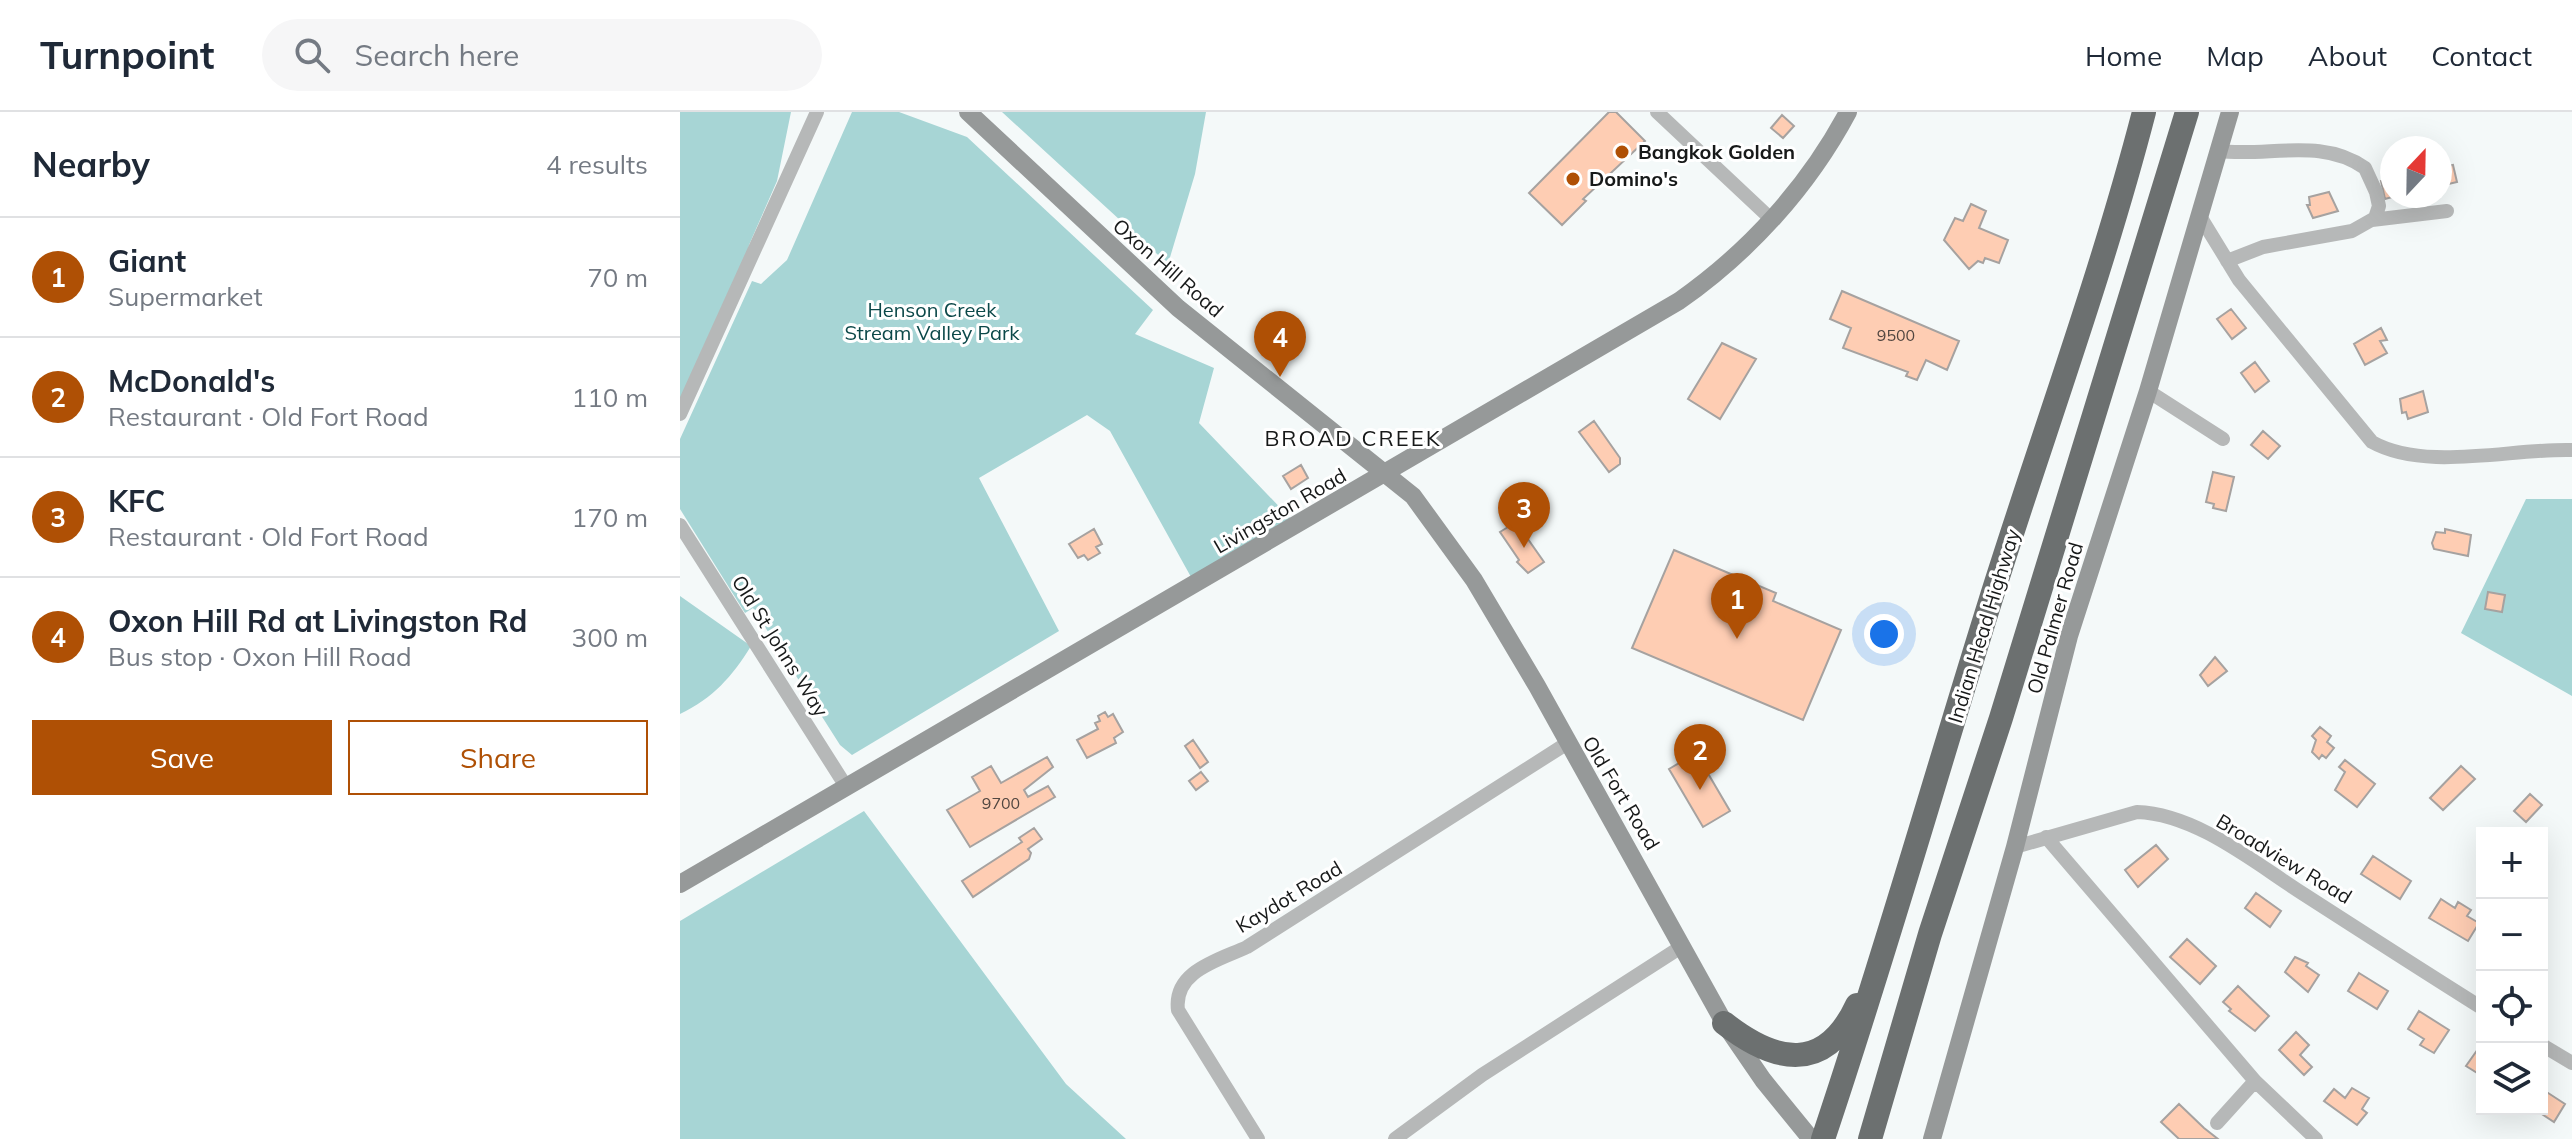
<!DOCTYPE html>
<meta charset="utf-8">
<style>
:root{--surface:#fff;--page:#f6f6f7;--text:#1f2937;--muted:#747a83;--line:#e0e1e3;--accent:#af5005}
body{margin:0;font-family:Mulish,sans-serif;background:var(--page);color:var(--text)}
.controls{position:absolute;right:24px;bottom:24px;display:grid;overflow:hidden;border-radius:0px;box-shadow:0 8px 32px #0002}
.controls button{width:72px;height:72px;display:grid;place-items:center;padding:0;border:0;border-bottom:2px solid var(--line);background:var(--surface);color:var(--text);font:40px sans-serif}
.compass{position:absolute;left:1700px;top:24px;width:72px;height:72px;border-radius:50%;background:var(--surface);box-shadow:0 8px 32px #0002;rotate:22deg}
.you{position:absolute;left:1204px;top:522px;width:28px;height:28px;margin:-20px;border:6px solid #fff;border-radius:50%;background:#1a73e8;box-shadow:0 0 0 12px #1a73e833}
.badge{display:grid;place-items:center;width:52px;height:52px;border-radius:50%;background:var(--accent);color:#fff;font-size:26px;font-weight:700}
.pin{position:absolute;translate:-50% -66px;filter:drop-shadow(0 2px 4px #0008)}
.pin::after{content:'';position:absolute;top:42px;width:28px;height:24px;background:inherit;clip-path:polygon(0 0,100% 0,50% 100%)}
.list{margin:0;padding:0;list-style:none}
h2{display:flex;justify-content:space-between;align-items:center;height:104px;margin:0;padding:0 32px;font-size:34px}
h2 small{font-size:26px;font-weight:400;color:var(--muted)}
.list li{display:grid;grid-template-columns:52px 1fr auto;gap:24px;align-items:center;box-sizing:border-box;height:120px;padding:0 32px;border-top:2px solid var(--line)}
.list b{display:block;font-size:30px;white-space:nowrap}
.list p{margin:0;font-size:26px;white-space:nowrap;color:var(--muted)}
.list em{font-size:26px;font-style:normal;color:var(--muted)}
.actions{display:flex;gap:16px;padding:24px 32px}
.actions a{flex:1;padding:18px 0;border:2px solid var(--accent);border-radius:0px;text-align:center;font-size:28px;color:var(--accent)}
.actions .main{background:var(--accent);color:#fff}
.icon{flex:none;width:44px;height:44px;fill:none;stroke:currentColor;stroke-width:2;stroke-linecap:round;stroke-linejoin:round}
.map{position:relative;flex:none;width:1892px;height:1027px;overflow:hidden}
header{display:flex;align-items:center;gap:48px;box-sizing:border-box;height:112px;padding:0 40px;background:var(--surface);border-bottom:2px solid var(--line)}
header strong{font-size:38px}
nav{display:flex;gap:44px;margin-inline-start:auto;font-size:28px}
.search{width:560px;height:72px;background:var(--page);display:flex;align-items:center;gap:20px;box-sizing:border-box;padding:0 28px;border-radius:44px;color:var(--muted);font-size:30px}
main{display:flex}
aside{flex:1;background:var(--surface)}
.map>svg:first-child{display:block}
.green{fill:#a7d5d5}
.building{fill:#fecdb3;stroke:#a6a2a0;stroke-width:2}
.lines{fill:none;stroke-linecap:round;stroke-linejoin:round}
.street{stroke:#b6b8b8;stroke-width:14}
.secondary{stroke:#969999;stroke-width:18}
.highway{stroke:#6c7070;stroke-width:24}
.poi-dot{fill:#af5005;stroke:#fff;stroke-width:3}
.labels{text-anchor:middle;stroke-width:6;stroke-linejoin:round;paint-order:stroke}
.number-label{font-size:16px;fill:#514640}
.poi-label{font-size:20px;font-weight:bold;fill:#171919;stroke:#fff;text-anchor:start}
.street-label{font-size:20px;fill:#171919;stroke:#fff}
.park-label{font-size:20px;fill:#0b4849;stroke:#fff}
.neighbourhood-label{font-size:22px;letter-spacing:2px;fill:#171919;stroke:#fff}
</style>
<header>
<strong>Turnpoint</strong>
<div class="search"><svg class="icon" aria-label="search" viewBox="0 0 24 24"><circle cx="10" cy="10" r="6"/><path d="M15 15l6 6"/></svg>Search here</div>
<nav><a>Home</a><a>Map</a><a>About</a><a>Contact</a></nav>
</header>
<main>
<aside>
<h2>Nearby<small>4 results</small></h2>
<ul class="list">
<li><span class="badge">1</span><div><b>Giant</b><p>Supermarket</p></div><em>70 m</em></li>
<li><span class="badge">2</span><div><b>McDonald's</b><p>Restaurant · Old Fort Road</p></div><em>110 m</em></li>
<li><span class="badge">3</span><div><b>KFC</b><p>Restaurant · Old Fort Road</p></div><em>170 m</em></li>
<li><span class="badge">4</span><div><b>Oxon Hill Rd at Livingston Rd</b><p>Bus stop · Oxon Hill Road</p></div><em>300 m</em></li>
</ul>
<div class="actions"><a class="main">Save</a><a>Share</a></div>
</aside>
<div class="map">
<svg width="1892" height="1027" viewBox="0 0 1892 1027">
<rect width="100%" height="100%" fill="#f4f9f9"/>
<!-- green -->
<path class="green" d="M0,0H111L97,69L69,133L66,151L0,295Z
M172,0H219L287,25L473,198L455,222L534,256L519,311L612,408L511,465L430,319L407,303L299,366L379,519L172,643L160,633L73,496L65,501L0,397V327L72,169L81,172L107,148Z
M322,0H526L515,62L488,152Z
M1846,387H1892V584L1781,521Z
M0,484L71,534C52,565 33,586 0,602Z
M184,699L386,972L446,1027H0V809Z"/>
<!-- building -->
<path class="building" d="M929,0H936L965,29L903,87L906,89L882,113L849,81Z
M1102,3L1114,14L1103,26L1091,16Z
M1773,53L1777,70L1760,74V55Z
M1712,67V84H1716L1705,87L1701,69Z
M1649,80L1658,99L1633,106L1627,93H1630L1629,85Z
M1291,92L1306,99L1299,116L1328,128L1319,151L1305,146L1303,151L1298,149L1289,157L1264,128L1275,106L1283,109Z
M1162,179L1279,229L1267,258L1246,248L1237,268L1226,264L1228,260L1163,236L1171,216L1150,207Z
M1551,197L1566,216L1552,227L1537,207Z
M1701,216L1707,228L1700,229L1707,241L1685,253L1674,232Z
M1042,231L1076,247L1040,307L1008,287Z
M1575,250L1589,269L1575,280L1561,261Z
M1743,279L1748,300L1728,307L1726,300L1722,301L1720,287Z
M914,309L940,346V352L929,360L899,320Z
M1583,319L1600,334L1588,347L1571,333Z
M621,353L628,366L611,377L603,364Z
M1533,360L1554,365L1546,399L1533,396L1534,392L1526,390Z
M836,410L864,450L848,461L837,450L839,448L820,420Z
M414,417L422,432L416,435L420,441L408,448L404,443L398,446L389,432Z
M1765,417L1791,423L1788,444L1754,437L1752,431L1756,420L1765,421Z
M994,438L1096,481L1093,489L1161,518L1123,608L952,536Z
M1808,480L1825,483L1822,500L1805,497Z
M1535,545L1547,559L1528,574L1520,563Z
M425,600L428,605L433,602L443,620L434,626L436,631L407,646L397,628L418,617L415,611L420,609L418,604Z
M1640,615L1651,624L1647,630L1654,636L1646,646L1642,643L1639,647L1632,640L1636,628L1632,624Z
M513,628L528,650L520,656L505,634Z
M1016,641L1050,699L1023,715L989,657Z
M367,645L373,655L344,678L348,685L368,674L375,685L290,735L267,698L300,679L292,665L311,654L321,671Z
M1665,648L1695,672L1677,695L1655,678L1665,660L1659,655Z
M1781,654L1795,667L1763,698L1750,686Z
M521,660L528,669L516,678L509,669Z
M1850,682L1862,693L1846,710L1834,699Z
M354,716L362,727L348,737L351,741L349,747L293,785L282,769L342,730L339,726Z
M1476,733L1488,747L1458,775L1445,758Z
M1693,744L1731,769L1720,787L1681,762Z
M1576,781L1601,799L1590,815L1565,796Z
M1761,787L1775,796L1778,790L1791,798L1787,804L1799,811L1788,829L1749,806Z
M1507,827L1536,854L1520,872L1490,845Z
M1615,845L1628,851L1626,854L1639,863L1628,880L1605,860Z
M1679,861L1708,879L1697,897L1668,879Z
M1558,874L1589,904L1575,919L1549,899L1551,897L1543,890Z
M1739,899L1769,918L1754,941L1740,933L1744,927L1728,917Z
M1616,920L1629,933L1620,943L1632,955L1624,963L1599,938Z
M1798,937L1802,939V964L1786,954Z
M1672,976L1689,986L1682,997L1687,1001L1677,1013L1644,989L1654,977L1665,986Z
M1862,977L1885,992L1874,1010L1854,997H1862Z
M1499,992L1524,1016L1538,1027H1499L1481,1010Z"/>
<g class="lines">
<!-- street -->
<path class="street" d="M977,0L1091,107
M1539,39C1588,45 1642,25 1685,56L1696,80L1699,94L1695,106L1672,119L1583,135L1547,149
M1521,106L1559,168L1692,330C1746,360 1832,336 1892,338
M1692,108L1767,99
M1468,279L1543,327
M0,302L137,0
M0,413L167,676
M1366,725L1575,969L1636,1027
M1335,735L1457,700C1517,702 1576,752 1625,783C1684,821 1743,859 1802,896
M1862,933L1892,951
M1537,1011L1575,969
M578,1027L498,898C493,859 539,848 567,835L886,632
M715,1027L802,963L1001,835"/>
<!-- secondary -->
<path class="secondary" d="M288,0L498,196L733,384L794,468L857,574L1046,914L1083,968L1131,1027
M0,772L999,189C1069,140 1128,75 1168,0
M1252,1027L1335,735L1389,524L1468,279L1550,0"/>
<!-- highway -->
<path class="highway" d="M1044,911C1095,951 1145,962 1177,893
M1143,1027C1203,849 1254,669 1310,490C1361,327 1421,166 1464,0
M1190,1027L1250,822L1321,606L1507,0"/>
</g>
<!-- markers -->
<g class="poi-dot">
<circle cx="942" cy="40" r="8"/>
<circle cx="893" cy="67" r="8"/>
</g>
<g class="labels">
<!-- number labels -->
<g class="number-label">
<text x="1216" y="229">9500</text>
<text x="321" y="697">9700</text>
</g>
<!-- poi labels -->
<g class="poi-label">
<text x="958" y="47">Bangkok Golden</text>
<text x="909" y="74">Domino's</text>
</g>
<!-- street labels -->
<g class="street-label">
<text transform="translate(488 156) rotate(41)" y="7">Oxon Hill Road</text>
<text transform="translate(600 399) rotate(-30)" y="7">Livingston Road</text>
<text transform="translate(1375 506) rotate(-74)" y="7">Old Palmer Road</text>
<text transform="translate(1304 514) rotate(-73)" y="7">Indian Head Highway</text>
<text transform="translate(100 534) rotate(58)" y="7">Old St Johns Way</text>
<text transform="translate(941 681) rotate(59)" y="7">Old Fort Road</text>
<text transform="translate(1604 747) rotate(31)" y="7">Broadview Road</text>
<text transform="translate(609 785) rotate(-31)" y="7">Kaydot Road</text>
</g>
<!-- park labels -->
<g class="park-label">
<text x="252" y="205">Henson Creek<tspan x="252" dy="23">Stream Valley Park</tspan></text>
</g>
<!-- neighbourhood labels -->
<g class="neighbourhood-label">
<text x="673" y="334">BROAD CREEK</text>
</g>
</g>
</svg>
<div class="controls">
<button>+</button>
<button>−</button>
<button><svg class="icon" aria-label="locate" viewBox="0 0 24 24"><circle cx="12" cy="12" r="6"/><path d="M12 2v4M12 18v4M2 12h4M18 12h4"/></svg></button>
<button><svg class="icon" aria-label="layers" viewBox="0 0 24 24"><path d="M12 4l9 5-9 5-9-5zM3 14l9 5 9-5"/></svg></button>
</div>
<svg class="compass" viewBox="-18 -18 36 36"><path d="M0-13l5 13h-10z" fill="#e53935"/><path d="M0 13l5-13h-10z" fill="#747a83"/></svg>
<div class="you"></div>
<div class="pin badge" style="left:1057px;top:527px">1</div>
<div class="pin badge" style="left:1020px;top:678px">2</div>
<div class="pin badge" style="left:844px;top:436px">3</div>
<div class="pin badge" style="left:600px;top:265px">4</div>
</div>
</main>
